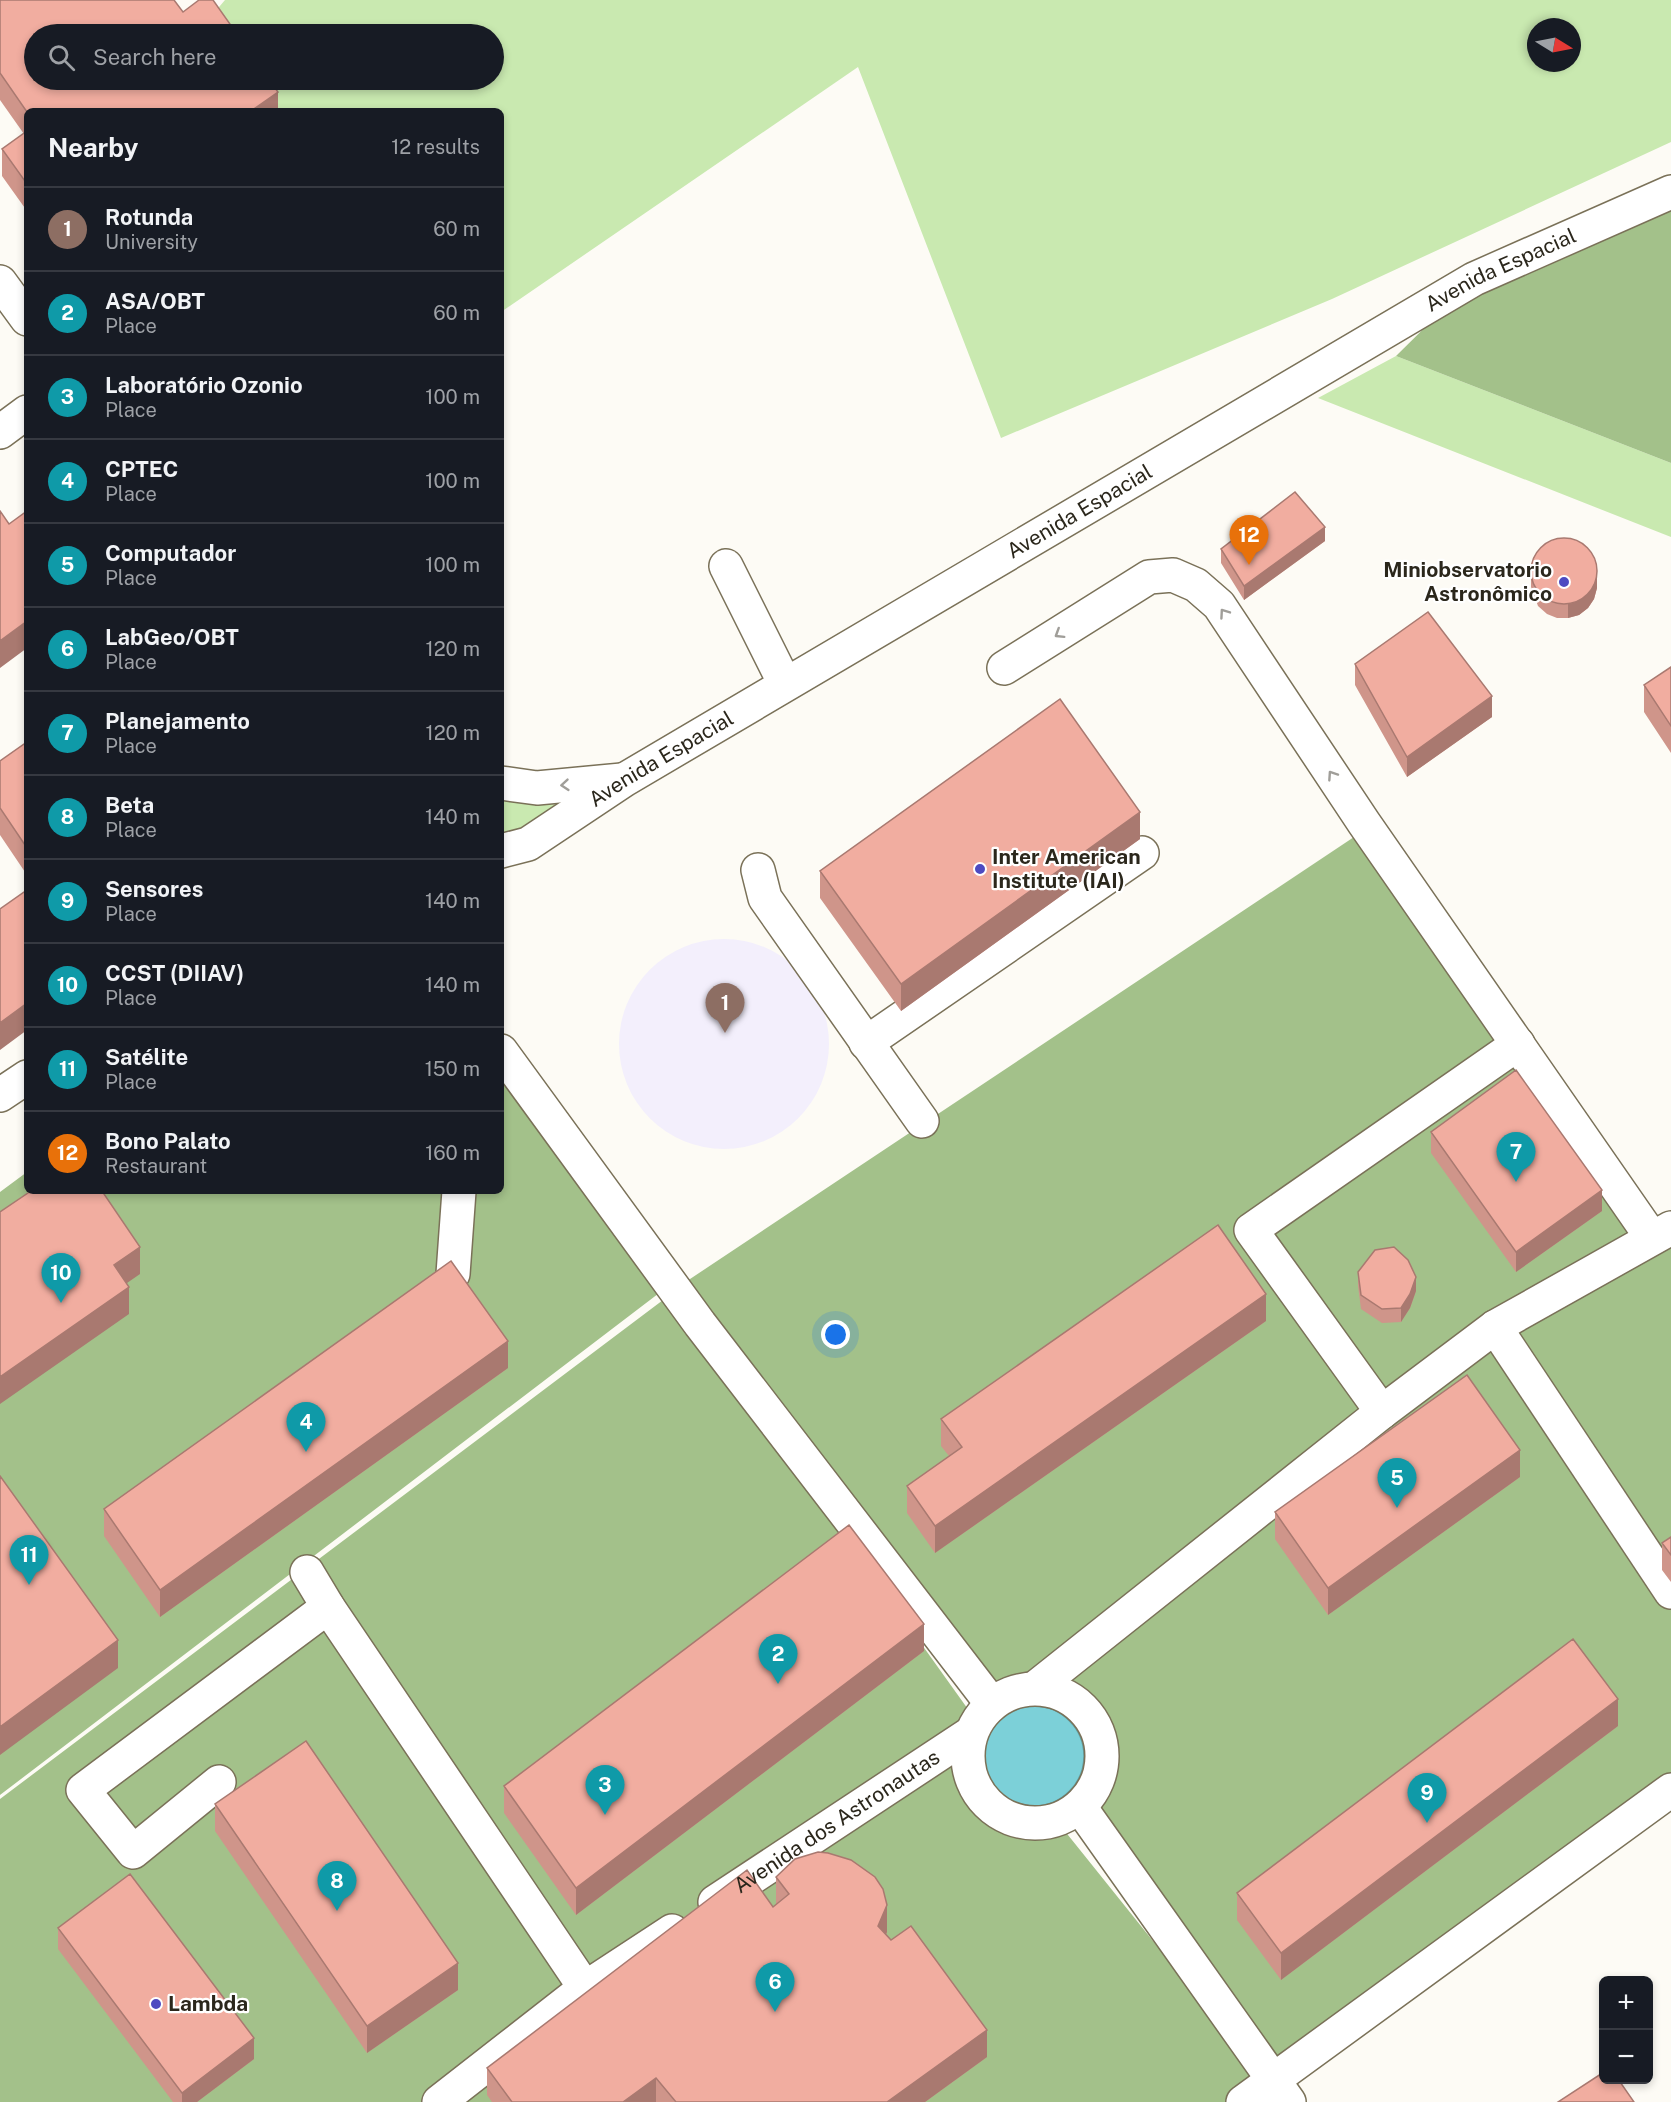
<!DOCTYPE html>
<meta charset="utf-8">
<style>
:root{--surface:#171b24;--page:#242831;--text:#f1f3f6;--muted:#9ea1a6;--line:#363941;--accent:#a7a7de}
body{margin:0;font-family:"Public Sans",sans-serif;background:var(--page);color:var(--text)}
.controls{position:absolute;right:18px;bottom:18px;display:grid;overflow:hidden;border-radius:9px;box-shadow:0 3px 9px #0003}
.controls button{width:54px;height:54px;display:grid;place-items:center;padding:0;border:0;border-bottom:2px solid var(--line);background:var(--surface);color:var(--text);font:30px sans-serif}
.compass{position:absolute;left:1527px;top:18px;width:54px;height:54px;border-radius:50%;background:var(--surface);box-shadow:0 3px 9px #0003;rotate:100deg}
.you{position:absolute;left:836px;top:1335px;width:21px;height:21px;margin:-15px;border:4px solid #fff;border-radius:50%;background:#1a73e8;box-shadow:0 0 0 9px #1a73e833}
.badge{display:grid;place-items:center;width:39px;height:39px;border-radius:50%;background:var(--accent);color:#fff;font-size:20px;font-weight:700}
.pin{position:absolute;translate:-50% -50px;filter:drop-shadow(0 2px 3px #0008)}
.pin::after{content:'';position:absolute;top:32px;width:21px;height:18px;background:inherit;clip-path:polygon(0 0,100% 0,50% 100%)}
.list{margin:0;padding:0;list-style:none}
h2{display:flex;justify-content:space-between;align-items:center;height:78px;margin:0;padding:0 24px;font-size:26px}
h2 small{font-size:20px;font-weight:400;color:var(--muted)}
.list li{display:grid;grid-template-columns:39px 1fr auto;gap:18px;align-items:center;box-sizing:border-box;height:84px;padding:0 24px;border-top:2px solid var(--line)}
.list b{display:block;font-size:22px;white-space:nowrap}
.list p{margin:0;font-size:20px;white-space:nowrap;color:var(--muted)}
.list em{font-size:20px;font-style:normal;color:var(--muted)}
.icon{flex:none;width:33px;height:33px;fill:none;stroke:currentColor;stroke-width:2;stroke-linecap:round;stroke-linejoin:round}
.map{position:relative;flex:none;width:1671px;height:2102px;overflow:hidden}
.search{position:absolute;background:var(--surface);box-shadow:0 3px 9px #0003;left:24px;top:24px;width:480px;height:66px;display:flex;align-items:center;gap:15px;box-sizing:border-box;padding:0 21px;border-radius:33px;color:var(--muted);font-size:22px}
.panel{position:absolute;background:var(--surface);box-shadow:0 3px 9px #0003;left:24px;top:108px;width:480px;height:1086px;border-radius:9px}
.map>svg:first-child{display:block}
.education{fill:#f3effc}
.green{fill:#c9e9b0;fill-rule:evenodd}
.forest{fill:#a3c18a}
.water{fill:#7cd0d8;stroke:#649da0;stroke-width:1.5}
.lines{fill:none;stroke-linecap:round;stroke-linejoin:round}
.minor-casing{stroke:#7a7158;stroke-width:36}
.minor{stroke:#fff;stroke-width:33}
.wall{fill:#cf958a}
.shaded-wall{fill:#a97970}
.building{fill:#f1ada0;stroke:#a97970;stroke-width:1.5}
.oneway{stroke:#a09e99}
.poi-dot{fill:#4d4ac1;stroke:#fff;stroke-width:2}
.labels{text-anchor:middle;stroke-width:4.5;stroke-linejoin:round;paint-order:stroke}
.street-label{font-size:21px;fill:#2b271c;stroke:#fff}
.poi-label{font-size:21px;font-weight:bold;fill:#2b271c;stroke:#fff;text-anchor:start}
</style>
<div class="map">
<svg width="1671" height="2102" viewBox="0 0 1671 2102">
<rect width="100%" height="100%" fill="#fdfbf5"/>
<!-- education -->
<path class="education" d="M619 1044a105 105 0 1 1 210 0a105 105 0 1 1-210 0Z"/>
<!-- green -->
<path class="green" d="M225,0H1671V142L1332,299L1001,438L858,67L501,312V111H272L250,80H494V34H218L208,20ZM1536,27H1572V63H1536Z
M1396,356L1671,463V537L1318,398Z
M501,793L574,798L525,827L501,833Z"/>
<!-- forest -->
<path class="forest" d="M1671,192V463L1396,356L1474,279Z
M1363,831L1646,1237L1491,1325L993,1700L678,1287Z
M501,1051L671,1284L0,1795V1192L27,1172V1191H501Z
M1671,1228V1592L1495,1327Z
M671,1294L975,1719L1262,2077L1229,2102H0V1799Z
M1495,1329L1671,1603V1780L1279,2067L999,1708Z"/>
<!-- water -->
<path class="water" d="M984 1756a50 50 0 1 1 100 0a50 50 0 1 1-100 0Z"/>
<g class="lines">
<!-- minor casing -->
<g class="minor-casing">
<g id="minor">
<path d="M0,282L27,319"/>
<path d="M0,432L27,412"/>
<path d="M726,566L785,684"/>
<path d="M1004,668L1149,577L1173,575L1196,585L1219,605L1364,823L1652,1238"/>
<path d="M501,783L537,788L622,780"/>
<path id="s1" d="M501,851L528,844L624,780L1474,279L1671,192"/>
<path d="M758,870L765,898L922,1121"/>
<path d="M866,1043L1142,853"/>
<path d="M501,1051L700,1324L992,1704"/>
<path d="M0,1095L27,1077"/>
<path d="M453,1274L459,1191"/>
<path d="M1495,1327L1671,1592"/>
<path d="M1382,1412L1251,1230L1518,1044"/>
<path d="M307,1572L328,1607L585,1988"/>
<path d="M1035,1688L1382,1412L1495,1327L1671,1228"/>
<circle cx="1035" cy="1756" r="67"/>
<path d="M219,1782L133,1852L83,1790L328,1607"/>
<path d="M1080,1807L1289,2102"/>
<path id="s2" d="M715,1902L971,1733"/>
<path d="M439,2102L585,1988L672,1931"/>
<path d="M1243,2102L1671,1790"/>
</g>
</g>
<!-- minor -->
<use href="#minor" class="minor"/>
</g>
<!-- wall -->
<path class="wall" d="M0,0L183,12L278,111H27V211L2,176V149L24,134L0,100Z
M1325,541L1244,600L1221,563V549Z
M1531,572L1597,588L1594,599L1588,608L1579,615L1568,618H1557L1547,614L1538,606L1531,587Z
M1355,664L1492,717L1407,777L1355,685Z
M1671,667V753L1644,712V685Z
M27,742V875L0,835V761Z
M1140,839L901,1011L820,898V871Z
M1431,1132L1602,1211L1516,1272L1431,1153Z
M1358,1272L1416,1291L1410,1308L1401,1322L1382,1323L1361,1309L1358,1286Z
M1266,1321L935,1553L907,1513V1486L949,1456L941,1446V1419Z
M508,1368L160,1617L104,1536V1509Z
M1520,1477L1328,1615L1275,1539V1512Z
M1671,1537V1582L1662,1570V1543Z
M924,1651L576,1915L504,1813V1786Z
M1618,1726L1281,1980L1237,1920V1893Z
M215,1804L458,1990L367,2053L215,1831Z
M776,1877L887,1932L886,1934L987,2057L925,2102H492L487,2095V2068L773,1907L776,1905Z
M58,1928L254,2059L197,2102H173L58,1949Z"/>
<!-- shaded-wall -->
<path class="shaded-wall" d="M278,92V111H251Z
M1325,527V541L1244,600V586Z
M1597,574V588L1594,599L1588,608L1579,615L1568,618V604Z
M27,621V648L0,668V641Z
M1492,696V717L1407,777V757Z
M1140,812V839L901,1011V984Z
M27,1003V1030L0,1050V1023Z
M1602,1190V1211L1516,1272V1252Z
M140,1247V1274L114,1292V1265Z
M1416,1277V1291L1410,1308L1401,1322V1308Z
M129,1287V1314L0,1404V1377Z
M1266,1294V1321L935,1553V1526Z
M508,1341V1368L160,1617V1590Z
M1520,1450V1477L1328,1615V1588Z
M924,1624V1651L576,1915V1888Z
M118,1640V1668L0,1755V1727Z
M1618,1699V1726L1281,1980V1953Z
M887,1905V1932L878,1953V1926Z
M458,1963V1990L367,2053V2026Z
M987,2030V2057L925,2102H887Z
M254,2038V2059L197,2102H182V2093Z
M656,2078V2102H623Z"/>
<!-- building -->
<path class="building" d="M0,0H174L183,12L199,0H213L237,34H34V80H269L278,92L251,111L27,112L0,73Z
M27,131V184L2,149Z
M1295,492L1325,527L1244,586L1221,549Z
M0,511L9,524L27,511V621L0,641Z
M1531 571a33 33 0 1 1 66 0a33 33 0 1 1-66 0Z
M1428,612L1492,696L1407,757L1355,664Z
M1671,667V726L1644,685Z
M1060,699L1140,812L901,984L820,871Z
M27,742V848L0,808V761Z
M27,890V1003L0,1023V909Z
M1516,1070L1602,1190L1516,1252L1431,1132Z
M31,1191H70L71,1192L72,1191H102L140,1247L114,1265L129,1287L0,1377V1212Z
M1218,1225L1266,1294L935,1526L907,1486L962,1447L941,1419Z
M1394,1247L1408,1260L1416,1277L1410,1294L1401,1308L1382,1309L1361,1295L1358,1272L1375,1250Z
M451,1261L508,1341L160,1590L104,1509Z
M1467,1375L1520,1450L1328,1588L1275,1512Z
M0,1476L118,1640L0,1727Z
M849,1525L924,1624L576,1888L504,1786Z
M1671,1537V1555L1662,1543Z
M1573,1639L1618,1699L1281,1953L1237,1893Z
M306,1741L458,1963L367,2026L215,1804Z
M818,1852L828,1853L851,1860L875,1877L883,1889L887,1905L878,1926L891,1940L911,1926L987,2030L887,2102H676L656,2078L623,2102H512L487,2068L747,1870L773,1907L789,1894L776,1877L795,1859Z
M130,1874L254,2038L182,2093L58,1928Z
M1604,2072V2079H1618L1634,2102H1558Z"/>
<!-- one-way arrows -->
<defs><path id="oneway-chevron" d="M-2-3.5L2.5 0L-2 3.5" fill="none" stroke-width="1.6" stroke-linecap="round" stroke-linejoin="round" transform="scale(1.5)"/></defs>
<g class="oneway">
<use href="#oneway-chevron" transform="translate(1224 613) rotate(-125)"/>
<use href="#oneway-chevron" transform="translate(1059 634) rotate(148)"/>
<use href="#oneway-chevron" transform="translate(1332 775) rotate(-124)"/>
<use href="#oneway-chevron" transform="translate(565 785) rotate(175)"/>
</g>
<!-- markers -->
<g class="poi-dot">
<circle cx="1564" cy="582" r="6"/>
<circle cx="980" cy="869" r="6"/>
<circle cx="156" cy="2004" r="6"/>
</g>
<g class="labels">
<!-- street labels -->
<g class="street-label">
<text dy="7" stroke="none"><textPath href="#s1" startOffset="1158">Avenida Espacial</textPath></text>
<text dy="7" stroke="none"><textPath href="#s1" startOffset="672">Avenida Espacial</textPath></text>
<text dy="7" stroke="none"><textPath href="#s1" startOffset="186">Avenida Espacial</textPath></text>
<text dy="7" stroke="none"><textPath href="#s2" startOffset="146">Avenida dos Astronautas</textPath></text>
</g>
<!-- poi labels -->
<g class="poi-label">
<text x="1552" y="577" text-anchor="end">Miniobservatorio<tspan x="1552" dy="24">Astronômico</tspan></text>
<text x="992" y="864">Inter American<tspan x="992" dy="24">Institute (IAI)</tspan></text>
<text x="168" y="2011">Lambda</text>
</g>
</g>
</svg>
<div class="controls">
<button>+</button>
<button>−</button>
</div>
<svg class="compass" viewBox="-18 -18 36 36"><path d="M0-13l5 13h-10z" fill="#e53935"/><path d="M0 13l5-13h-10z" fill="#9ea1a6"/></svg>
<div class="you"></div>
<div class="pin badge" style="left:725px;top:1033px;background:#8d6e63">1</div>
<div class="pin badge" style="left:778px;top:1684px;background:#0f9aa8">2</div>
<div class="pin badge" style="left:605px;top:1815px;background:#0f9aa8">3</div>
<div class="pin badge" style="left:306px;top:1452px;background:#0f9aa8">4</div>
<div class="pin badge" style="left:1397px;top:1508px;background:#0f9aa8">5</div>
<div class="pin badge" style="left:775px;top:2012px;background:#0f9aa8">6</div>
<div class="pin badge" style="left:1516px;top:1182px;background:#0f9aa8">7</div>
<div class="pin badge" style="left:337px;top:1911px;background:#0f9aa8">8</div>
<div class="pin badge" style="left:1427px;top:1823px;background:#0f9aa8">9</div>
<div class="pin badge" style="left:61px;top:1303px;background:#0f9aa8">10</div>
<div class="pin badge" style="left:29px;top:1585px;background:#0f9aa8">11</div>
<div class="pin badge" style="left:1249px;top:565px;background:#e8710a">12</div>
<div class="search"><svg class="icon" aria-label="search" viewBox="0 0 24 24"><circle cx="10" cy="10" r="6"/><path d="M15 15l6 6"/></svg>Search here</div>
<section class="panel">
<h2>Nearby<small>12 results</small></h2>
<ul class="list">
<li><span class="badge" style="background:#8d6e63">1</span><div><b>Rotunda</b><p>University</p></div><em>60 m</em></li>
<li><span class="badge" style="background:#0f9aa8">2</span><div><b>ASA/OBT</b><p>Place</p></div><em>60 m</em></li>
<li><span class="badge" style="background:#0f9aa8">3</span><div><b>Laboratório Ozonio</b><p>Place</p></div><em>100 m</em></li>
<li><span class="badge" style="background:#0f9aa8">4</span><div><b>CPTEC</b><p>Place</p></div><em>100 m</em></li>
<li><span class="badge" style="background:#0f9aa8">5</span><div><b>Computador</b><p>Place</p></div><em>100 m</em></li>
<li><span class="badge" style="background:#0f9aa8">6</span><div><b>LabGeo/OBT</b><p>Place</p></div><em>120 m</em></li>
<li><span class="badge" style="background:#0f9aa8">7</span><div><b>Planejamento</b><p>Place</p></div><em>120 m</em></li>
<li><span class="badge" style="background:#0f9aa8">8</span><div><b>Beta</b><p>Place</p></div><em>140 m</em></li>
<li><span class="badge" style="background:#0f9aa8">9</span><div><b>Sensores</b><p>Place</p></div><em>140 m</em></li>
<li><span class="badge" style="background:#0f9aa8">10</span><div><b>CCST (DIIAV)</b><p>Place</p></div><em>140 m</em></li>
<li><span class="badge" style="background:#0f9aa8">11</span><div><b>Satélite</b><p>Place</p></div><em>150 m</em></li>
<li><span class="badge" style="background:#e8710a">12</span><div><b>Bono Palato</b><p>Restaurant</p></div><em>160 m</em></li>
</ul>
</section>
</div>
